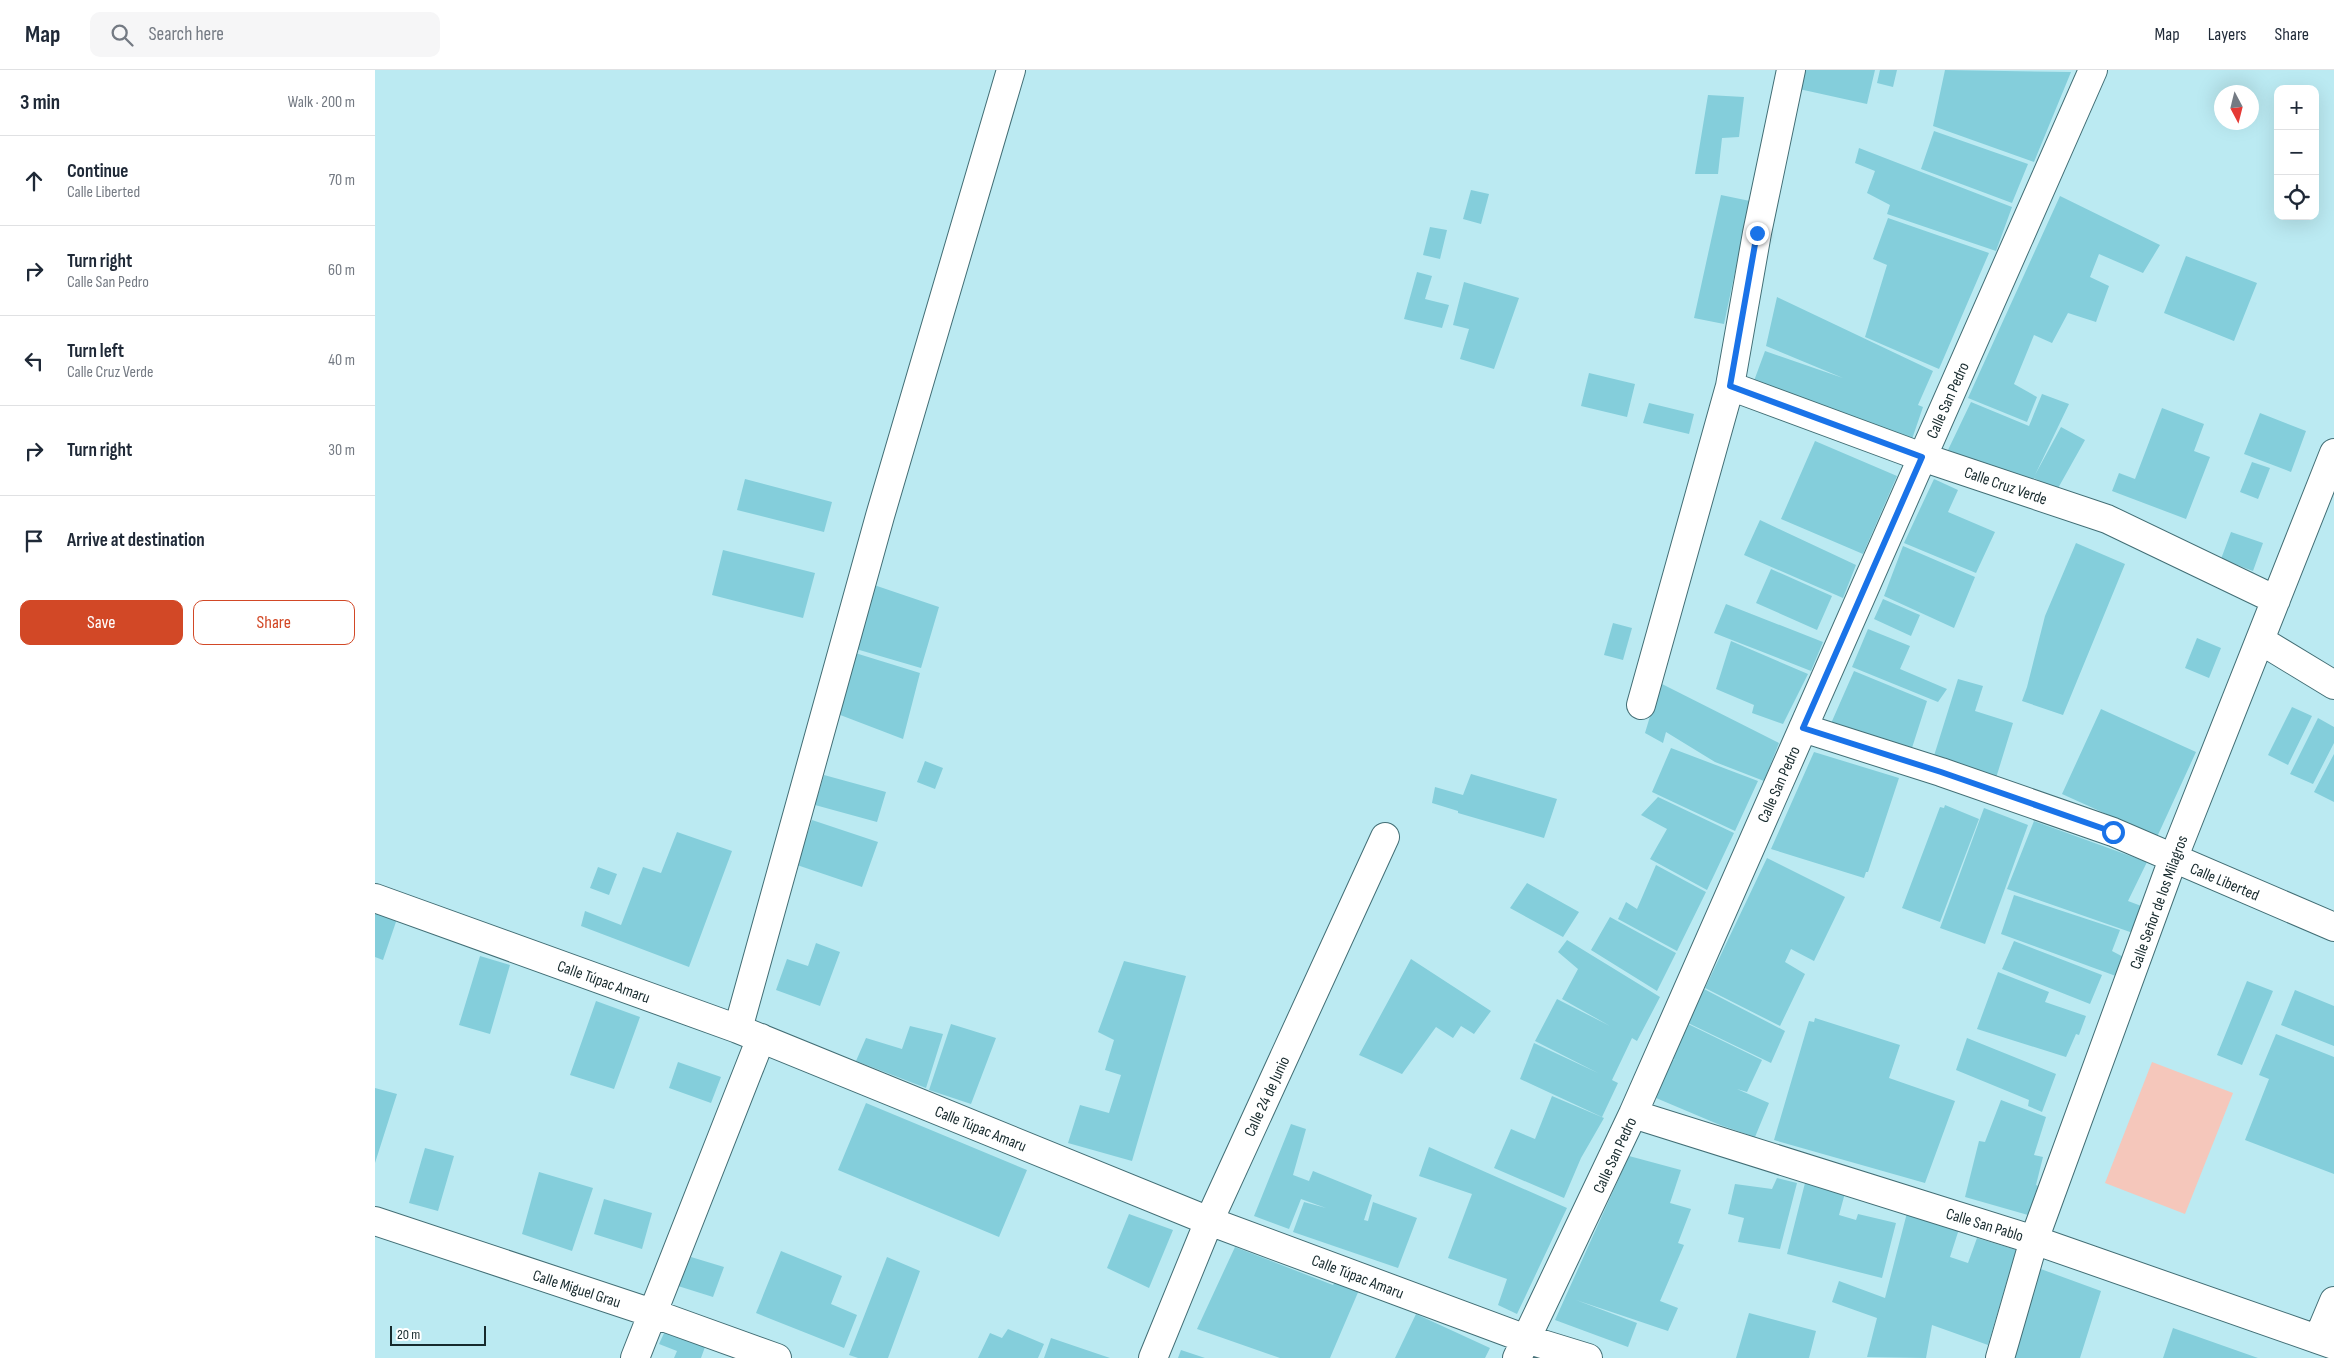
<!DOCTYPE html>
<meta charset="utf-8">
<style>
:root{--surface:#fff;--page:#f6f6f7;--text:#1f2937;--muted:#747a83;--line:#e0e1e3;--accent:#d24826}
body{margin:0;font-family:"Sofia Sans Condensed",sans-serif;background:var(--page);color:var(--text)}
.controls{position:absolute;right:15px;top:15px;display:grid;overflow:hidden;border-radius:10px;box-shadow:0 5px 20px #0002}
.controls button{width:45px;height:45px;display:grid;place-items:center;padding:0;border:0;border-bottom:1px solid var(--line);background:var(--surface);color:var(--text);font:25px sans-serif}
.compass{position:absolute;left:1839px;top:15px;width:45px;height:45px;border-radius:50%;background:var(--surface);box-shadow:0 5px 20px #0002;rotate:173deg}
.scale{position:absolute;left:15px;bottom:12px;width:96px;box-sizing:border-box;padding-left:5px;border:2px solid #172a2d;border-top:0;font-size:14px;line-height:18px;white-space:nowrap;color:#172a2d;-webkit-text-stroke:4px #fff;paint-order:stroke}
.stop{position:absolute;width:15px;height:15px;margin:-11px;border:4px solid #1a73e8;border-radius:50%;background:#fff}
.stop.end{background:#1a73e8;border-color:#fff;box-shadow:0 1px 5px #0008}
.list{margin:0;padding:0;list-style:none}
h2{display:flex;justify-content:space-between;align-items:center;height:65px;margin:0;padding:0 20px;font-size:21px}
h2 small{font-size:16px;font-weight:400;color:var(--muted)}
.list li{display:grid;grid-template-columns:32px 1fr auto;gap:15px;align-items:center;box-sizing:border-box;height:90px;padding:0 20px;border-top:1px solid var(--line)}
.list b{display:block;font-size:19px;white-space:nowrap}
.list p{margin:0;font-size:16px;white-space:nowrap;color:var(--muted)}
.list em{font-size:16px;font-style:normal;color:var(--muted)}
.actions{display:flex;gap:10px;padding:15px 20px}
.actions a{flex:1;padding:11px 0;border:1px solid var(--accent);border-radius:10px;text-align:center;font-size:18px;color:var(--accent)}
.actions .main{background:var(--accent);color:#fff}
.icon{flex:none;width:28px;height:28px;fill:none;stroke:currentColor;stroke-width:2;stroke-linecap:round;stroke-linejoin:round}
.map{position:relative;flex:none;width:1959px;height:1288px;overflow:hidden}
header{display:flex;align-items:center;gap:30px;box-sizing:border-box;height:70px;padding:0 25px;background:var(--surface);border-bottom:1px solid var(--line)}
header strong{font-size:24px}
nav{display:flex;gap:28px;margin-inline-start:auto;font-size:18px}
.search{width:350px;height:45px;background:var(--page);display:flex;align-items:center;gap:12px;box-sizing:border-box;padding:0 18px;border-radius:10px;color:var(--muted);font-size:19px}
main{display:flex}
aside{flex:1;background:var(--surface)}
.map>svg:first-child{display:block}
.green{fill:#f5c7bb}
.building{fill:#84cedb}
.lines{fill:none;stroke-linecap:round;stroke-linejoin:round}
.minor-casing{stroke:#426e75;stroke-width:30}
.minor{stroke:#fff;stroke-width:28}
.route{stroke:#1a73e8;stroke-width:6}
.labels{text-anchor:middle;stroke-width:5;stroke-linejoin:round;paint-order:stroke}
.street-label{font-size:16px;fill:#172a2d;stroke:#fff}
</style>
<header>
<strong>Map</strong>
<div class="search"><svg class="icon" aria-label="search" viewBox="0 0 24 24"><circle cx="10" cy="10" r="6"/><path d="M15 15l6 6"/></svg>Search here</div>
<nav><a>Map</a><a>Layers</a><a>Share</a></nav>
</header>
<main>
<aside>
<h2>3 min<small>Walk · 200 m</small></h2>
<ul class="list">
<li><svg class="icon" aria-label="ahead" viewBox="0 0 24 24"><path d="M12 20V5M6 11l6-6 6 6"/></svg><div><b>Continue</b><p>Calle Liberted</p></div><em>70 m</em></li>
<li><svg class="icon" aria-label="right" viewBox="0 0 24 24"><path d="M7 20v-9h11M14 6l5 5-5 5"/></svg><div><b>Turn right</b><p>Calle San Pedro</p></div><em>60 m</em></li>
<li><svg class="icon" aria-label="left" viewBox="0 0 24 24"><path d="M17 20v-9H6M10 6l-5 5 5 5"/></svg><div><b>Turn left</b><p>Calle Cruz Verde</p></div><em>40 m</em></li>
<li><svg class="icon" aria-label="right" viewBox="0 0 24 24"><path d="M7 20v-9h11M14 6l5 5-5 5"/></svg><div><b>Turn right</b></div><em>30 m</em></li>
<li><svg class="icon" aria-label="arrive" viewBox="0 0 24 24"><path d="M6 21V4h12l-3 4 3 4H6"/></svg><div><b>Arrive at destination</b></div></li>
</ul>
<div class="actions"><a class="main">Save</a><a>Share</a></div>
</aside>
<div class="map">
<svg width="1959" height="1288" viewBox="0 0 1959 1288">
<rect width="100%" height="100%" fill="#bbeaf2"/>
<!-- green -->
<path class="green" d="M1777,992L1858,1023L1810,1144L1730,1113Z"/>
<!-- building -->
<path class="building" d="M1429,0H1500L1492,34L1424,19Z
M1505,0H1522L1518,17L1502,13Z
M1570,0L1696,2L1659,92L1558,56Z
M1333,25L1369,27L1364,67L1347,68L1343,104H1320Z
M1559,61L1653,94L1637,133L1546,99Z
M1484,78L1637,137L1621,181L1512,144L1515,135L1492,123L1500,101L1480,93Z
M1096,120L1114,124L1106,154L1088,149Z
M1346,125L1375,131L1349,254L1319,248Z
M1685,126L1785,175L1768,203L1724,184L1715,207L1734,216L1721,252L1693,243L1677,273L1659,265L1639,314L1662,327L1652,352L1593,328Z
M1513,148L1614,183L1564,299L1490,267L1512,195L1498,189Z
M1055,157L1072,160L1065,189L1048,185Z
M1811,186L1882,213L1859,271L1789,243Z
M1042,202L1057,206L1050,229L1074,235L1067,258L1029,249Z
M1089,212L1144,228L1119,299L1085,289L1094,259L1078,255Z
M1402,227L1558,301L1543,335L1548,337L1535,375L1376,319L1390,281L1468,308L1391,276Z
M1214,303L1260,314L1252,347L1206,336Z
M1667,324L1694,334L1660,405L1686,357L1710,370L1682,420L1659,408L1655,418L1633,404L1573,380L1596,332L1654,356Z
M1274,333L1319,344L1314,364L1268,353Z
M1787,338L1829,354L1819,381L1835,387L1811,449L1737,421L1744,403L1760,409Z
M1885,343L1931,361L1916,402L1869,384Z
M1440,371L1522,406L1488,484L1406,449Z
M1877,392L1895,398L1883,429L1865,422Z
M370,409L457,432L449,462L362,440Z
M1559,409L1583,420L1573,442L1620,462L1601,503L1529,473Z
M1385,450L1481,495L1468,528L1369,485Z
M1856,462L1888,473L1878,501L1846,489Z
M1701,473L1750,494L1688,645L1647,631L1652,617L1670,546Z
M1528,476L1600,507L1579,558L1509,526Z
M348,480L440,503L428,548L337,525Z
M1396,499L1457,526L1442,560L1381,533Z
M499,515L564,537L546,598L481,579Z
M1508,529L1545,545L1536,566L1499,549Z
M1351,534L1448,572L1436,601L1339,563Z
M1238,553L1257,558L1248,590L1229,585Z
M1493,559L1535,576L1525,599L1572,619L1563,632L1477,597Z
M1822,568L1846,578L1834,608L1810,598Z
M1356,571L1433,604L1408,654L1377,643L1379,635L1341,619Z
M477,582L545,603L528,669L460,643Z
M1479,601L1552,631L1536,681L1454,658Z
M1583,609L1608,616L1600,641L1638,653L1621,708L1558,689Z
M1285,613L1404,673L1389,711L1340,692L1291,662L1288,673L1270,663Z
M1917,637L1937,646L1913,695L1893,685Z
M1726,639L1821,682L1782,767L1687,724Z
M1943,648L1959,657V673L1938,714L1915,704Z
M1296,678L1383,711L1360,761L1277,722Z
M1439,682L1524,708L1493,802H1491L1489,808L1396,779Z
M1959,684V732L1939,722Z
M550,691L568,698L560,719L542,712Z
M1096,704L1182,729L1169,768L1083,743V741L1057,733L1060,717L1088,725Z
M449,705L511,722L502,752L440,735Z
M1283,727L1359,763L1332,820L1275,789L1292,759L1266,745Z
M1570,735L1604,749L1565,852L1527,838L1565,737L1569,738Z
M1609,738L1653,755L1610,874L1565,858Z
M437,750L503,772L487,817L422,795Z
M1659,751L1772,792L1753,831L1769,837L1758,863L1632,819Z
M302,762L357,781L314,897L206,856L210,841L246,855L268,797L286,803Z
M1392,788L1470,827L1439,891L1416,879L1410,892L1430,904L1405,956L1330,918Z
M1281,795L1331,822L1302,881L1243,849L1251,832L1262,839Z
M223,797L242,804L234,825L215,818Z
M1152,813L1204,842L1188,867L1135,838Z
M1639,825L1745,860L1737,881L1756,891L1749,909L1626,864Z
M0,832L25,840L8,890L0,887Z
M1235,847L1301,883L1282,921L1216,880Z
M1192,870L1285,927L1262,971L1257,968L1237,1010L1243,1013L1227,1047L1145,1009L1159,973L1223,1003L1160,971L1182,929L1235,956L1187,929L1203,899L1183,882Z
M1639,871L1727,905L1715,934L1627,899Z
M441,873L465,882L445,936L401,920L412,889L433,896Z
M105,886L135,895L115,964L84,955Z
M1036,889L1116,941L1099,964L1086,956L1078,968L1061,957L1027,1004L984,985Z
M749,891L811,906L757,1091L693,1073L705,1035L734,1043L746,1005L730,1000L739,970L723,962Z
M1623,902L1674,922L1670,932L1711,946L1704,965L1701,964L1691,987L1602,959Z
M1872,911L1898,921L1867,995L1842,985Z
M1329,919L1410,961L1396,993L1311,952L1326,920Z
M1920,920L1959,936V976L1906,955Z
M221,931L265,947L239,1019L195,1005Z
M1440,948L1525,975L1514,1008L1580,1031L1550,1113L1399,1070L1434,951L1439,952Z
M576,954L621,968L596,1034L554,1020Z
M1313,954L1387,990L1372,1022L1362,1019L1394,1033L1380,1067L1345,1055L1281,1028L1297,990H1300L1297,989Z
M535,956L568,964L551,1018L481,991L491,968L527,979Z
M1901,964L1959,987V1104L1870,1070L1894,1009L1884,1005Z
M1592,968L1681,1004L1667,1042L1653,1036L1654,1030L1581,1000Z
M303,992L346,1007L336,1033L294,1018Z
M0,1018L22,1024L0,1093Z
M1177,1026L1229,1048L1206,1088L1189,1128L1119,1098L1136,1059L1160,1069Z
M1626,1030L1671,1047L1659,1085L1668,1087L1661,1115L1663,1116L1653,1145L1590,1127L1604,1071L1610,1072Z
M491,1033L652,1100L624,1167L463,1100Z
M916,1054L931,1059L918,1105L934,1111L938,1101L997,1125L989,1150L993,1151L998,1132L1042,1148L1023,1198L918,1162L929,1132L951,1138L926,1129L914,1159L879,1146Z
M1054,1077L1192,1138L1142,1244L1123,1235L1132,1209L1073,1188L1097,1124L1044,1106Z
M50,1078L79,1086L63,1141L34,1133Z
M1254,1086L1306,1100L1295,1133L1316,1139L1303,1173L1309,1175L1285,1231L1303,1238L1293,1261L1201,1230L1262,1253L1253,1277L1180,1250Z
M164,1102L218,1118L197,1181L147,1164Z
M1402,1108L1422,1113L1405,1179L1363,1172L1369,1148L1353,1144L1360,1114L1397,1119Z
M1430,1113L1470,1123L1464,1145L1481,1150L1483,1144L1521,1153L1507,1208L1412,1184Z
M229,1129L277,1143L267,1179L219,1164Z
M1533,1139L1585,1156L1575,1187L1593,1193L1602,1168L1641,1180L1613,1275L1557,1255L1551,1288L1492,1287L1502,1248L1457,1232L1464,1211L1510,1228Z
M754,1144L798,1160L774,1218L732,1198Z
M860,1177L958,1215L964,1206L987,1213L955,1288H905L822,1259Z
M406,1181L467,1206L456,1234L482,1245L469,1278L381,1243Z
M316,1187L349,1197L338,1227L303,1216Z
M512,1187L545,1201L513,1288H483L474,1285Z
M1663,1198L1726,1221L1705,1288H1635Z
M1374,1243L1441,1261L1434,1288H1361Z
M1041,1244L1115,1278L1110,1288H1020Z
M1798,1258L1883,1288H1788Z
M633,1259L669,1274L663,1288H603L615,1263L627,1268Z
M290,1261L330,1277L326,1288H299L302,1281L284,1274Z
M676,1268L735,1288H669Z
M806,1280L830,1288H803Z"/>
<g class="lines">
<!-- minor casing -->
<g class="minor-casing">
<path id="minor" d="M1355,316L1547,387L1732,449L1901,530
M1885,570L1959,615
M1266,635L1355,316L1382,163L1416,0
M1428,658L1566,702L1738,762L1959,857
M0,828L363,959L834,1151L1151,1269L1213,1288
M363,959L505,446L636,0
M1258,1044L1659,1170L1959,1275
M0,1151L277,1243L402,1288
M1943,1269L1959,1231
M260,1288L386,968
M778,1288L834,1151L1010,767
M1142,1288L1258,1044L1718,0
M1625,1288L1659,1170L1798,789L1959,383"/>
</g>
<!-- minor -->
<use href="#minor" class="minor"/>
</g>
<g class="lines">
<!-- route -->
<path class="route" d="M1382,163L1355,316L1547,387L1428,658L1566,702L1738,762"/>
</g>
<g class="labels">
<!-- street labels -->
<g class="street-label">
<text transform="translate(1572 330) rotate(-66)" y="6">Calle San Pedro</text>
<text transform="translate(1631 415) rotate(19)" y="6">Calle Cruz Verde</text>
<text transform="translate(1403 714) rotate(-66)" y="6">Calle San Pedro</text>
<text transform="translate(1850 811) rotate(23)" y="6">Calle Liberted</text>
<text transform="translate(1783 832) rotate(-70)" y="6">Calle Señor de los Milagros</text>
<text transform="translate(229 911) rotate(20)" y="6">Calle Túpac Amaru</text>
<text transform="translate(891 1026) rotate(-65)" y="6">Calle 24 de Junio</text>
<text transform="translate(606 1058) rotate(22)" y="6">Calle Túpac Amaru</text>
<text transform="translate(1239 1085) rotate(-65)" y="6">Calle San Pedro</text>
<text transform="translate(1610 1154) rotate(17)" y="6">Calle San Pablo</text>
<text transform="translate(983 1206) rotate(21)" y="6">Calle Túpac Amaru</text>
<text transform="translate(202 1218) rotate(18)" y="6">Calle Miguel Grau</text>
</g>
</g>
</svg>
<div class="controls">
<button>+</button>
<button>−</button>
<button><svg class="icon" aria-label="locate" viewBox="0 0 24 24"><circle cx="12" cy="12" r="6"/><path d="M12 2v4M12 18v4M2 12h4M18 12h4"/></svg></button>
</div>
<svg class="compass" viewBox="-18 -18 36 36"><path d="M0-13l5 13h-10z" fill="#e53935"/><path d="M0 13l5-13h-10z" fill="#747a83"/></svg>
<div class="scale">20 m</div>
<div class="stop" style="left:1738px;top:762px"></div>
<div class="stop end" style="left:1382px;top:163px"></div>
</div>
</main>
